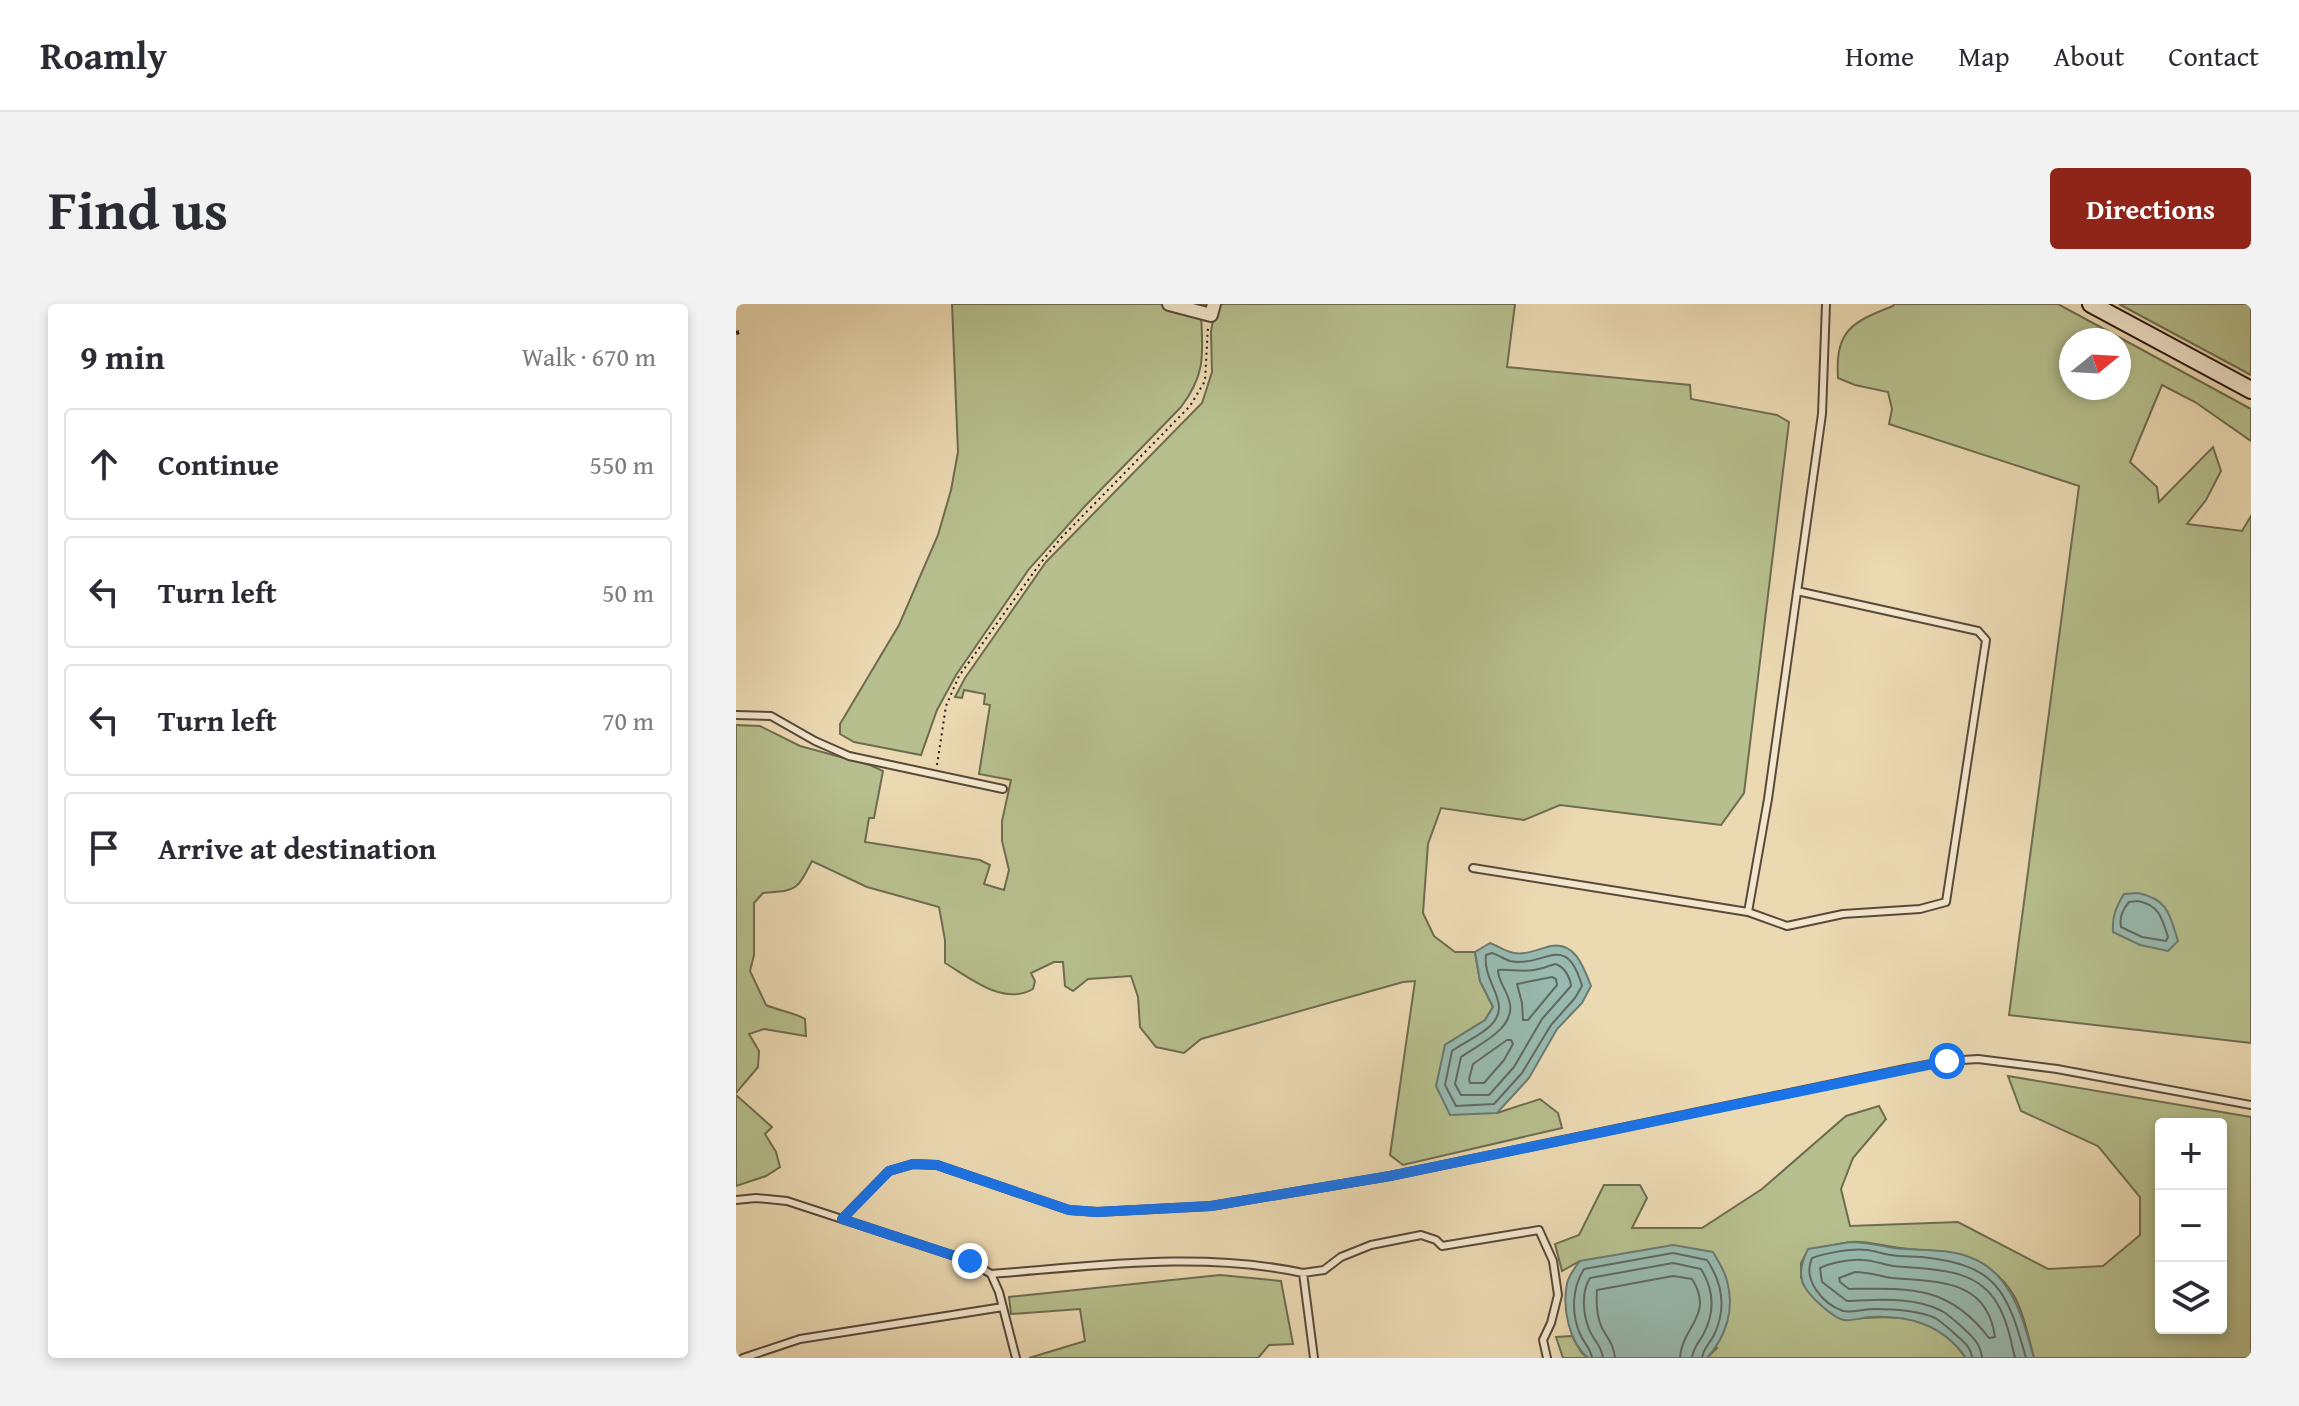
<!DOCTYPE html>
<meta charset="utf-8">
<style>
:root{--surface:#fff;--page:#f2f2f3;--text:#2b2b33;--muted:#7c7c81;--line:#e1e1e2;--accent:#8f2418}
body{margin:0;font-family:"Gentium Book Plus",serif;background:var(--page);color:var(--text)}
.controls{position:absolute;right:24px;bottom:24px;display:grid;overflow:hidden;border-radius:8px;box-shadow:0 4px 12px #0003}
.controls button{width:72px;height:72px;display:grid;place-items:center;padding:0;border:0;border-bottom:2px solid var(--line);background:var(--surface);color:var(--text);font:40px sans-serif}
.compass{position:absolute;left:1323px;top:24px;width:72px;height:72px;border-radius:50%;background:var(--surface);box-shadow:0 4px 12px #0003;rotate:72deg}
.stop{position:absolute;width:24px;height:24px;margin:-18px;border:6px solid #1a73e8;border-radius:50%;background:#fff}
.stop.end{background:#1a73e8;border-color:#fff;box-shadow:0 2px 8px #0008}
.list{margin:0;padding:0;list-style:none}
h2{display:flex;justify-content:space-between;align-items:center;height:104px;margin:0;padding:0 32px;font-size:34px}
h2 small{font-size:26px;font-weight:400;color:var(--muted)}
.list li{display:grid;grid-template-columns:52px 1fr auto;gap:24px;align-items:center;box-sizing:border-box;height:112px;margin:0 16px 16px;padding:0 16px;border:2px solid var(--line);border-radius:8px}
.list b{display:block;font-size:30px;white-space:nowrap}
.list em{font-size:26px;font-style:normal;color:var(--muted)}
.icon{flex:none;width:44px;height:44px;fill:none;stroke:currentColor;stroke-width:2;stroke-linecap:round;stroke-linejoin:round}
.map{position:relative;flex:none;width:1515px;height:1054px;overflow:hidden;border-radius:8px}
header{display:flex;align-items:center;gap:48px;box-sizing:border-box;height:112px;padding:0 40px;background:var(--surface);border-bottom:2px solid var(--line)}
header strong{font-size:38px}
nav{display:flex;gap:44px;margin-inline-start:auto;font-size:28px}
.intro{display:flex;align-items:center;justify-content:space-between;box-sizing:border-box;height:192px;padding:0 48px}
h1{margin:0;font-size:56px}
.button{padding:20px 36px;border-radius:8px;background:var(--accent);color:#fff;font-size:28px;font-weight:700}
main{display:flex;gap:48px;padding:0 48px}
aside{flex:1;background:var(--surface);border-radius:8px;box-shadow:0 4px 12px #0003}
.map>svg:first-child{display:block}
.green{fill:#b6bf8d;stroke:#6e6c50;stroke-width:2;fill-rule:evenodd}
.water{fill:#98bab0;stroke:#6b7a71;stroke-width:2}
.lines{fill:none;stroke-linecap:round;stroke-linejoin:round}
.shore{stroke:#606a61;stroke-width:2}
.lane-casing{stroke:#58493a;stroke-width:10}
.street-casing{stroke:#58493a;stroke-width:16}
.secondary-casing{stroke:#271912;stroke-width:20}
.path{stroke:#271912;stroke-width:2;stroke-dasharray:2 4;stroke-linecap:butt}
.lane{stroke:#f2e6cd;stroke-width:6}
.street{stroke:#f2e6cd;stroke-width:12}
.secondary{stroke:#f2e6cd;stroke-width:16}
.rail{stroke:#271912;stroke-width:4;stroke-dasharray:14 14;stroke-linecap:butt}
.route{stroke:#1a73e8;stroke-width:10}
</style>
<header>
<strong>Roamly</strong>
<nav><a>Home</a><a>Map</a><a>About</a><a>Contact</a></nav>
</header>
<div class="intro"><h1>Find us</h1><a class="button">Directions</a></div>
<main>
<aside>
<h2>9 min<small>Walk · 670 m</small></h2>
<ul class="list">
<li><svg class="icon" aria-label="ahead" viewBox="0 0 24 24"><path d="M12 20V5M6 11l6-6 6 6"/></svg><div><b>Continue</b></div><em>550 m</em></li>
<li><svg class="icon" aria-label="left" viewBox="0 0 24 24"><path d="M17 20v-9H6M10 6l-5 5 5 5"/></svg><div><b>Turn left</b></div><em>50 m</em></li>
<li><svg class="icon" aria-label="left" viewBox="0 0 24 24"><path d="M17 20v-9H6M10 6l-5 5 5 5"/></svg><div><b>Turn left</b></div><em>70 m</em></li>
<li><svg class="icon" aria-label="arrive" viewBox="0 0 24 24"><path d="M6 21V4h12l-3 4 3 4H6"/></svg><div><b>Arrive at destination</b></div></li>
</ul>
</aside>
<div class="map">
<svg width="1515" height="1054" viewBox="0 0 1515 1054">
<rect width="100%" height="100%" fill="#ebd9b2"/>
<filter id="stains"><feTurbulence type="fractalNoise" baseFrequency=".0025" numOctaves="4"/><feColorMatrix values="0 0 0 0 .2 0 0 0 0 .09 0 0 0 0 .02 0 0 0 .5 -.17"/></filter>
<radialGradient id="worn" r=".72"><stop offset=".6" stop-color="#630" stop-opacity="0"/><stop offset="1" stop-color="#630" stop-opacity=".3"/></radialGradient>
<!-- green -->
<path class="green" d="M216,0H779L771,63L954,81L955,95L1041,111L1053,118L1008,489L985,521L824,501L788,516L705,504L692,540L687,609L698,632L719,648H739L744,677L757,703L749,716L709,741L761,809L804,795L822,809L826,824L667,861L654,851L679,677L667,678L465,735L448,749L420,743L404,723L402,693L395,672L352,675L337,687L329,682L327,658H318L295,669L299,677L297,685C267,702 234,674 209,659V636L203,603L131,583L76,557C60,588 61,586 27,589L18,599V651L14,667L30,701C43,707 57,708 69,715L70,732L28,725L13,730L23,747L22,763L0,789V421L24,422L64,442L134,461L147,467L138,514H133L129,538L244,556L254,561L248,580L268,586L273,566L266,537V517L275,476L243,470L254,401L248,400L249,390L228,386L226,394L219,393L229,374L310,258L466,99L476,68L475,28L477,15L465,10C467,50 470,70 445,103L349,202L293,265L220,371L201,406L185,451L118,438L104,430V420L163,321L202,231L215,186L222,148Z
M1158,0H1322L1515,105V137L1459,98L1426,81L1394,158L1421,183L1423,198L1477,143L1485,167L1470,196L1451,220L1506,227L1515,212V739L1273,711L1343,182L1153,120L1156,105L1152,88L1119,81L1102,74C1099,26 1116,18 1157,2ZM1335,36H1383V84H1335Z
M1383,0H1515V71Z
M1272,772L1515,813V1054H1298C1293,1035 1287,1006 1277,990C1247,943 1204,950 1157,943C1142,941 1129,936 1114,938C1100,940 1086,944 1072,946L1065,959V974L1108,1016C1133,1013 1175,1010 1198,1023C1210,1030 1222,1043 1230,1054H971L981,1044L844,957L826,967L819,940L843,931L868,881H904L911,894L896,924H966L1026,885L1110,812L1143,802L1150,815L1117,854L1105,885L1114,922L1222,918L1312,965L1367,962L1404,931V893L1362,842L1285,807ZM1425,820H1485V1024H1425Z
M0,791L36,823L29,830L40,848L44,863L30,872L0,882Z
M484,971L545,977L557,1040L533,1041L522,1054H293L349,1037L344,1005L275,1010L273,993Z
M836,1032L846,1049L852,1054H827L820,1033Z"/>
<!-- water -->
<path class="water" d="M1402,589C1432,595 1434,611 1442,637L1432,647L1404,641L1377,628C1376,612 1380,603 1388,590Z
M754,639C762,642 770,648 778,649C791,651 802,645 815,642C839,637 848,664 855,682L846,699L821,725L793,774L761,809L714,811L700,782L709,741L749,716L757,703L744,677L739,648Z
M1115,938C1130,938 1144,942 1158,944C1182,947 1210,944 1233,953C1276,968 1287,1015 1298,1054H1230C1206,1020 1173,1011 1133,1013C1125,1014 1116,1017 1108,1016C1101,1015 1093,1008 1087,1003C1066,985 1058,973 1072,945Z
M937,941L977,948C982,957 989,967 991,977C999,1005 990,1033 971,1054H852C833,1038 826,1004 831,980C832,972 839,964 844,957Z"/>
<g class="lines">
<!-- shore -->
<path class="shore" d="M1402,597C1423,601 1426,614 1432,633L1430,637L1406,633L1385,623C1383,613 1387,605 1393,598Z
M756,649C762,651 768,655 774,657C809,664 830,626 846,682L839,694L815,721L786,769L758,800L720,802L709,781L716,747C728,738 744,732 754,722C778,700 746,679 750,651Z
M819,660C828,662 834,673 835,682L806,715L778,763L753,791H725L719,780L725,753C743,740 782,724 773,696C770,685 762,677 762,666C772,665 786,668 798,666C805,665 812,662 819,660Z
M816,673L820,675L821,681L792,716H787L786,699L781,680Z
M771,736H775L777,740L768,756L748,779H734L733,775L737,760Z
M1119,968C1132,968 1144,972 1156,974C1203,978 1251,975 1259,1033L1253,1034C1213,981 1173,984 1113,985L1104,978L1103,974Z
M856,1054C855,1045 848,1039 844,1030C835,1009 836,984 848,965L937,949L971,956C987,980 991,1004 978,1031C974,1039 967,1045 966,1054
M867,1054C866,1042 857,1036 853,1025C847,1010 845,988 854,974L937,959L965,965C978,986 979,1009 967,1031C962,1040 957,1044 956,1054
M879,1054C878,1041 872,1035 866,1024C861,1013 860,998 861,986L937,972L956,975C979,1011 945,1024 944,1054
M1236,1054C1235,1043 1227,1037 1219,1030C1213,1025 1206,1018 1199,1014C1181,1006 1157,1005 1138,1005C1128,1005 1116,1009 1107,1007C1087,1000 1066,976 1076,954C1089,949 1117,944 1131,946C1139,947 1147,950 1155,951C1165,953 1176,952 1186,953C1261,961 1271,986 1290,1054
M1246,1054C1245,1040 1236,1032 1226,1023C1220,1018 1213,1011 1206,1007C1178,992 1141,996 1111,997L1086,978L1084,964C1094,959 1114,955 1126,956C1136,956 1146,960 1157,962C1194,966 1241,962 1262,1001C1271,1016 1275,1037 1279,1054"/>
<!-- lane casing -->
<g class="lane-casing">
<path id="lane" d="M0,411L35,412L79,437L113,452L267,485
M737,564L1012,608L1051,622L1107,610L1184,605L1210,598L1250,336L1242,327L1061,287
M1012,608L1032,495L1086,110L1090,0
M0,896L20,894L51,897L234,957L255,970L263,988L280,1054
M106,915L153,867L177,860L201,861L333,906L361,908L475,902L654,872L1169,765L1211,757L1242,755L1321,765L1515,801
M567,969L588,966L605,953L635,941L685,931L700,936L706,942L803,926L817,957L822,991L815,1019L807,1036L811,1054
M255,970C359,962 465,947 567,969L578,1054
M7,1054L64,1035L267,1003"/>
</g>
<!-- street casing -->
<g class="street-casing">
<path id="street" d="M433,0L475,11L478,0"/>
</g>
<!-- secondary casing -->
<g class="secondary-casing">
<path id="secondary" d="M1355,0L1515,86"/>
</g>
<!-- path -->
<path class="path" d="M201,461L210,402L223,372L303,261L325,234L454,102L469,77L472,22"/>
<!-- lane -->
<use href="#lane" class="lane"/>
<!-- street -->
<use href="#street" class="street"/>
<!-- secondary -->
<use href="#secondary" class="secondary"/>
<!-- rail -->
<path class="rail" d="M0,29L3,28"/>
</g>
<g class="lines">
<!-- route -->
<path class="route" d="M234,957L106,915L153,867L177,860L201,861L333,906L361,908L475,902L654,872L1211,757"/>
</g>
<rect width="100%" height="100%" filter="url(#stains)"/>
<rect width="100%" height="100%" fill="url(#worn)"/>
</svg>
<div class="controls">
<button>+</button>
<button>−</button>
<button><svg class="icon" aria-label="layers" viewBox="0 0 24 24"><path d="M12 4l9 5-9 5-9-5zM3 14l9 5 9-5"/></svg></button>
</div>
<svg class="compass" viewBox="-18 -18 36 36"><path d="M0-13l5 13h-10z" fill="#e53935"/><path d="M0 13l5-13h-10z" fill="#7c7c81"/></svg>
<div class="stop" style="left:1211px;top:757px"></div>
<div class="stop end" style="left:234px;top:957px"></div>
</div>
</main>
